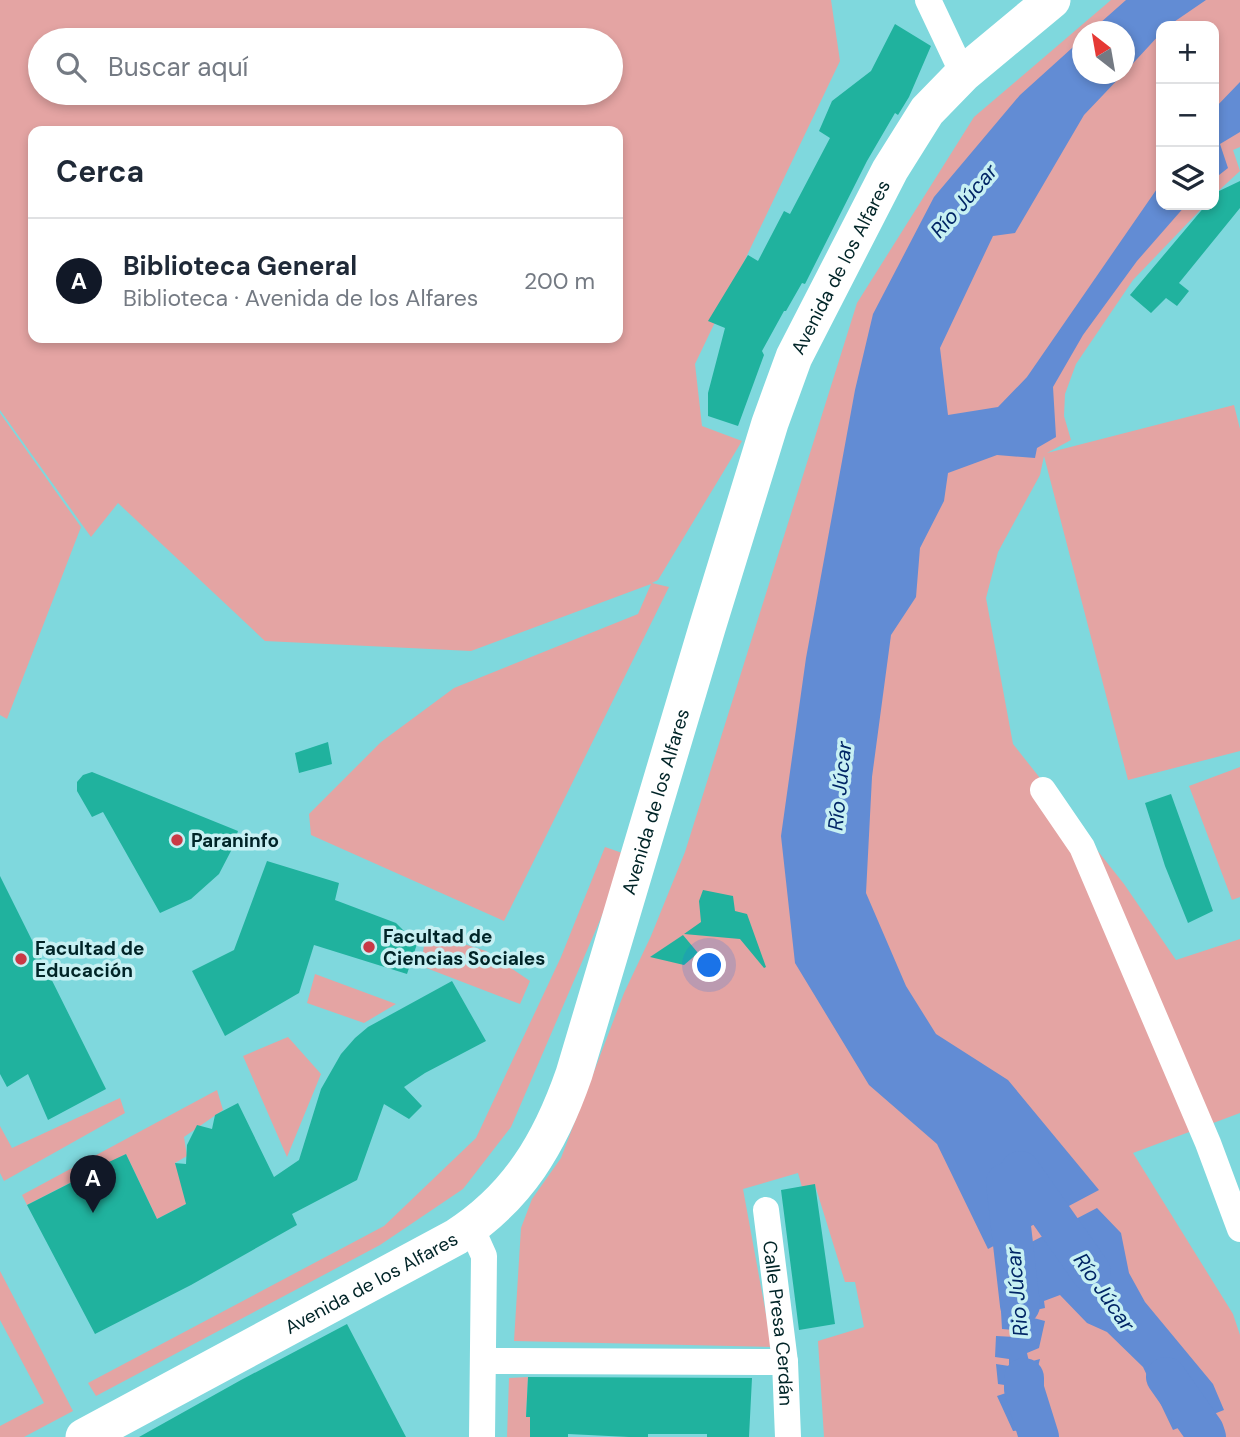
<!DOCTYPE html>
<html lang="es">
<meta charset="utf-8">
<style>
:root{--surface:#fff;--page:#f2f2f3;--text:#1f2937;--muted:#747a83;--line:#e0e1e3;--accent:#111827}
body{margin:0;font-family:"DM Sans",sans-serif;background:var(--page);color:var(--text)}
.controls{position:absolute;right:21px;top:21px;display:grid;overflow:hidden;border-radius:14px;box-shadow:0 4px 10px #0003}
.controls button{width:63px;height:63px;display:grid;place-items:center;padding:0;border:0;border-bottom:2px solid var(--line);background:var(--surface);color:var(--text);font:35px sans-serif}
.compass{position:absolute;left:1072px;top:21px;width:63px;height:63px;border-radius:50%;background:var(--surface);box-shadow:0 4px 10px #0003;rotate:329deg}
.you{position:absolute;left:710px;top:966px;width:24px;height:24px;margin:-18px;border:5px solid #fff;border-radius:50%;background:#1a73e8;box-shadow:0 0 0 10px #1a73e833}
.badge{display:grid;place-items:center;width:46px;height:46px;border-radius:50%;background:var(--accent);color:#fff;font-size:23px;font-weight:700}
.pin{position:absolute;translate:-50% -58px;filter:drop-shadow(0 2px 4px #0008)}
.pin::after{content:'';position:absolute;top:37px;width:24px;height:21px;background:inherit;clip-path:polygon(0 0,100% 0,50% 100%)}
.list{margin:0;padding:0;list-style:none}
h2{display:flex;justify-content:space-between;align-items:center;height:91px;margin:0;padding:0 28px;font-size:30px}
h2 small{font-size:23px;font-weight:400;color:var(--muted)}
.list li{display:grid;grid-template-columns:46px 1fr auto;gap:21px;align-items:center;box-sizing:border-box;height:126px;padding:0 28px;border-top:2px solid var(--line)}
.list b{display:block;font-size:26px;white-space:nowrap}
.list p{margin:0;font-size:23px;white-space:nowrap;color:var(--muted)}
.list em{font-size:23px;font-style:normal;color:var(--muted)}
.icon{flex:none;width:38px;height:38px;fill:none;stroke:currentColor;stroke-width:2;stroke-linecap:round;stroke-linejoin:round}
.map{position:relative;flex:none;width:1240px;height:1437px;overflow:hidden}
.search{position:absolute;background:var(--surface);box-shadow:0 4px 10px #0003;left:28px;top:28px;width:595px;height:77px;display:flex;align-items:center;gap:18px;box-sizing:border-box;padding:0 24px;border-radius:38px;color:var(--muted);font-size:26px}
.panel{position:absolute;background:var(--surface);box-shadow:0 4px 10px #0003;left:28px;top:126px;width:595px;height:217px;border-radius:14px}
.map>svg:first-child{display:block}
.green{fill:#e4a4a3;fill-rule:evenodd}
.water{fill:#628cd4}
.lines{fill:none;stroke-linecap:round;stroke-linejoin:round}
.river{stroke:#628cd4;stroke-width:40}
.building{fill:#20b29e}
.street{stroke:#fff;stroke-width:26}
.secondary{stroke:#fff;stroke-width:37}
.poi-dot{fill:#c93946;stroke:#c7f0f3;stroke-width:2.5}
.labels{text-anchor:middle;stroke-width:7;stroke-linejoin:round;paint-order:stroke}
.street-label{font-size:19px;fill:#002427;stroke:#c7f0f3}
.poi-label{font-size:19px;font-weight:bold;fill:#002427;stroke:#c7f0f3;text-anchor:start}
.water-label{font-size:21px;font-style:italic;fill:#012565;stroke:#c7f0f3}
</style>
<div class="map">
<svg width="1240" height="1437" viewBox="0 0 1240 1437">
<rect width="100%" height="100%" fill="#7fd8dd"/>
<!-- green -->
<path class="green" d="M0,0H831L840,61L695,364L702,426L742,441L658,580L652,583L669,587L504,921L311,835L309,814L381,742L454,688L638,614L651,584L471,651L265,641L118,503L91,537L0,410ZM40,40H611V93H40ZM33,131H618V338H33Z
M1111,0H1240V147L1233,150L1240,171L1214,195V26H1161V205H1205L1133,280L1076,364L1065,394L1064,416L1071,440L1047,453L1234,405L1240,429V751L1128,780L1044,456L1040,475L998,552L986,598L1013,744L1124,884L1176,960L1240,939V1113L1133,1153L1233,1314L1240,1335V1437H824L818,1341L864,1327L855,1282H845L815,1185L802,1187L798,1173L743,1189L772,1347L514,1341L521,1228L532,1199L561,1158L624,993L651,936L685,852L857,303L974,117ZM1082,32H1124V74H1082Z
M0,413L81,527L7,719L0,715Z
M1240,767V897L1232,900L1189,786Z
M605,847L628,855L511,1127L463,1189L380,1245L96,1396L88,1383L384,1226L476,1138L561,957Z
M426,932L486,951L530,981L520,1004L421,966Z
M315,974L396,1004L364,1023L307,1003Z
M288,1037L321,1074L287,1157L243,1056Z
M217,1090L223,1110L184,1137L187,1156L175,1163L188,1203L157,1219L126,1154L27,1205L22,1195Z
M120,1098L125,1113L4,1181L0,1173V1126L12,1148Z
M0,1271L73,1411L24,1437H0V1426L44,1403L0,1320Z
M528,1377L526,1416L530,1417V1437H507L509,1378Z"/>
<!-- water -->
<path class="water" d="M1126,0H1206L1168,26H1161V33L1125,72L1124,32L1091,31Z
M1082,39V74H1123L1084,115L1015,233L993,236L940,348L948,415L998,407L1027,377L1161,183V205H1186L1137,261L1083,335L1053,387L1056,437L1037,448L1035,458L997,455L948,473L944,501L920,548L916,597L891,635L872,777L866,893L906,986L936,1034L1008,1080L1099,1190L988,1249L937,1144L869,1085L795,963L781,836L806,658L855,390L873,314L934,197L1020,95Z
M1240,82V132L1220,144L1228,168L1214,179V109Z
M1097,1208L1121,1233L1129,1273L1145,1302L1213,1384L1224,1410L1173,1430L1143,1367L1107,1332L1087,1323L1060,1295L1044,1301L1045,1308L1031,1311L1026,1316L1045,1321L1039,1348L1027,1353L1029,1362L1040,1359L1035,1378L1029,1383V1390L1034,1387L1050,1428L1013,1431L997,1396L1009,1392L1011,1386L998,1384L996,1364L1009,1366V1359L995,1357L996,1336L1015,1337L1014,1330L1002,1329L1000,1294L1017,1300L1013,1294L1003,1291L1010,1277L997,1260Z"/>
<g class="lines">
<!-- river -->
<path class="river" d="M1020,1171L1091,1272
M1006,1183L1020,1305
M1166,1377L1204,1431L1206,1437
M1024,1378V1389L1039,1437"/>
</g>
<!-- building -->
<path class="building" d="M895,24L931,46L909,97L898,115L895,113L867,161L805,284L802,283L786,311H784L762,351L764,355L738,426L708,416V393L725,328L708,321L748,255L758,261L784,211L790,214L830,138L819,131L832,101L871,71Z
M1240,181V208L1179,283L1189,291L1177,306L1166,298L1151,313L1130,295L1206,205H1214V196L1217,192Z
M328,742L332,764L299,773L295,753Z
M92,772L238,831L232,849L219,874L191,899L160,913L103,812L92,817L77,791V782L83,775Z
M1171,794L1213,911L1188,923L1165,866L1145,803Z
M267,861L339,883L335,900L396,923L417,944L407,974L314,945L299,993L225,1036L192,971L234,950Z
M0,876L106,1089L48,1120L28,1074L7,1087L0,1074Z
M703,890L733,896L735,911L747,914L766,967L764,968L740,939L684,934L701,922L699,901Z
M683,935L698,953L684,965L650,957Z
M452,981L486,1041L425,1073L404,1087L422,1106L409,1119L384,1104L357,1180L292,1214L297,1225L191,1285L95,1334L27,1205L82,1177L81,1175L126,1154L157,1219L186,1204L175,1163L186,1164L187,1145L197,1125L212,1129L215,1115L238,1103L274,1177L299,1160L321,1089L341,1054L355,1038L368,1027Z
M815,1184L835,1324L799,1330L781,1190Z
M347,1324L406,1437H139L241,1380Z
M528,1377L752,1378L749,1437H707V1434H648V1437H629L568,1434V1437H530V1417H526Z"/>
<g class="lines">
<!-- street -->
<g class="street">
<path d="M928,0L963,74"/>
<path d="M1043,790L1082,847L1208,1143L1240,1229"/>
<path id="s1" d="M766,1210L785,1362L788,1437"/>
<path d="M471,1227L484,1256L482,1437"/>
<path d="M483,1361L785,1362"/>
</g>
<!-- secondary -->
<path class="secondary" id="s2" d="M84,1437L456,1237C518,1197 550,1143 574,1074L707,628L770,423L794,357L890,170L927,111L963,74L1052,0"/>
</g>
<!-- markers -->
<g class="poi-dot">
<circle cx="177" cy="840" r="7"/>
<circle cx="369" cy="947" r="7"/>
<circle cx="21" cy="959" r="7"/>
</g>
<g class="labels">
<!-- street labels -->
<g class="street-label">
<text dy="7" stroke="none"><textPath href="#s2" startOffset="1479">Avenida de los Alfares</textPath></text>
<text dy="7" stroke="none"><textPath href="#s2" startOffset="912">Avenida de los Alfares</textPath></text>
<text dy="7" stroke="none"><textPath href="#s2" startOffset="326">Avenida de los Alfares</textPath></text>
<text dy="7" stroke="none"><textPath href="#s1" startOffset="114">Calle Presa Cerdán</textPath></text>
</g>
<!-- poi labels -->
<g class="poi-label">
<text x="191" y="847">Paraninfo</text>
<text x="383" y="943">Facultad de<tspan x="383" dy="22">Ciencias Sociales</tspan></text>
<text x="35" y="955">Facultad de<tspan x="35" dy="22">Educación</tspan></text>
</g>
<!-- water labels -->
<g class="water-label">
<text transform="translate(964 201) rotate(-49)" y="7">Río Júcar</text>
<text transform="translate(840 786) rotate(-84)" y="7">Río Júcar</text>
<text transform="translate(1017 1292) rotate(-95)" y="7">Rio Júcar</text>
<text transform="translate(1104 1292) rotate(55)" y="7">Río Júcar</text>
</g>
</g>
</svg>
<div class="controls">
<button>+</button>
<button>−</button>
<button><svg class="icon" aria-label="layers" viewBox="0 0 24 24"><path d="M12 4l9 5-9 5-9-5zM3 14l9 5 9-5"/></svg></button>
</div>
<svg class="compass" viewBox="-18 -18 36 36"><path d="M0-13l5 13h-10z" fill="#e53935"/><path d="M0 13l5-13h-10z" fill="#747a83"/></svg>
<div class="you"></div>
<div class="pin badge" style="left:93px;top:1213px">A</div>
<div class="search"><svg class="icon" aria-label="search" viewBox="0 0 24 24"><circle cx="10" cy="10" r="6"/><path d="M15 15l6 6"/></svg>Buscar aquí</div>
<section class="panel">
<h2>Cerca<small></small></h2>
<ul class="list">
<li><span class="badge">A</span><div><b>Biblioteca General</b><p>Biblioteca · Avenida de los Alfares</p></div><em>200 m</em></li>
</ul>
</section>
</div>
